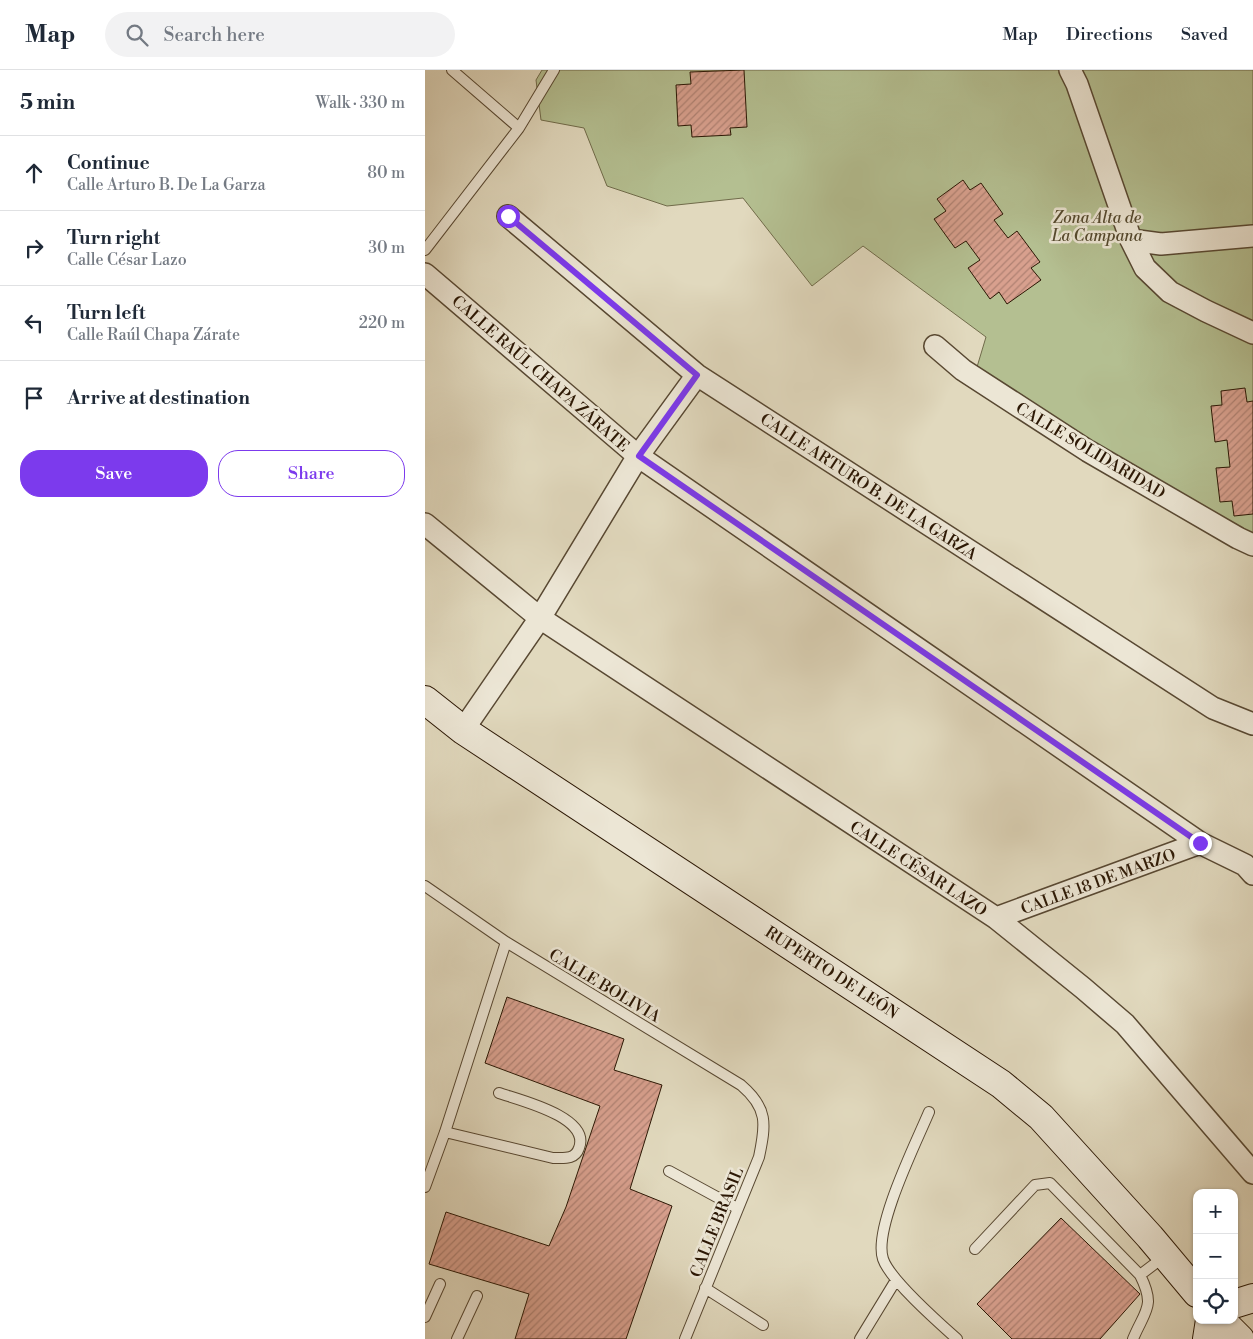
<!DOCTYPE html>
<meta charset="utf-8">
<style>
:root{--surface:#fff;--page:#f2f2f3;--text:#1f2937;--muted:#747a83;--line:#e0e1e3;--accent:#7c3aed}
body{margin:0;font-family:"Libre Bodoni",serif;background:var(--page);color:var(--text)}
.controls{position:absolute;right:15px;bottom:15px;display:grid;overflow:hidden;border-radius:10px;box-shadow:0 1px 4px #0004}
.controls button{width:45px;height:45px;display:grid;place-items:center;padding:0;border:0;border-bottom:1px solid var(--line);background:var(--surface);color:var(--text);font:25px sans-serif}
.stop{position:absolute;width:15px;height:15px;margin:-11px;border:4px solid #7c3aed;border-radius:50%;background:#fff}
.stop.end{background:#7c3aed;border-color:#fff;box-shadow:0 1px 5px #0008}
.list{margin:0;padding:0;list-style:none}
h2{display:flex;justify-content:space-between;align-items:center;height:65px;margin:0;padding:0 20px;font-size:21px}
h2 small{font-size:16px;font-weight:400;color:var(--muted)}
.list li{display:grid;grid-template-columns:32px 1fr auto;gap:15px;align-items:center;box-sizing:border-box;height:75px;padding:0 20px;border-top:1px solid var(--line)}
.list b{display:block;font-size:19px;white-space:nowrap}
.list p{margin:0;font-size:16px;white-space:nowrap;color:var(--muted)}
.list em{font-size:16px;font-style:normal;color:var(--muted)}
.actions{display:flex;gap:10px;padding:15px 20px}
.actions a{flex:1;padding:11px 0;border:1px solid var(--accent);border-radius:20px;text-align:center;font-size:18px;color:var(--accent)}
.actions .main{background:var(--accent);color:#fff}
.icon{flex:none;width:28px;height:28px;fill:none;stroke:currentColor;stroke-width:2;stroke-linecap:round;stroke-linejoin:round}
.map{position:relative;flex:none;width:828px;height:1269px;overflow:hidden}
header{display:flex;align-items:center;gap:30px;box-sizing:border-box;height:70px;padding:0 25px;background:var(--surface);border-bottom:1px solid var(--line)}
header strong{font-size:24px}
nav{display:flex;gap:28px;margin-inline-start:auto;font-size:18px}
.search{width:350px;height:45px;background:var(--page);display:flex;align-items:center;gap:12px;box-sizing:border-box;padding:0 18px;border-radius:28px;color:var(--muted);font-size:19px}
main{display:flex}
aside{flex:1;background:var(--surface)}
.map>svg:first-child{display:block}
.green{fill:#b4bf91;stroke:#706b4a}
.building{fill:url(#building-hatch);stroke:#2b1704}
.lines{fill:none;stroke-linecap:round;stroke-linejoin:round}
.lane-casing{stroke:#584832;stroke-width:12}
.street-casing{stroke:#584832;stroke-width:24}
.secondary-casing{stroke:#2b1704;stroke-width:30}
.lane{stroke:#ece6d5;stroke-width:10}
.street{stroke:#ece6d5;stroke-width:21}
.secondary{stroke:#ece6d5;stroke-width:28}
.route{stroke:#7c3aed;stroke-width:6}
.labels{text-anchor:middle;stroke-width:5;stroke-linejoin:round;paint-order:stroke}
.park-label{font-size:16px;font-style:italic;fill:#54492e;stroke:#ece6d5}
.street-label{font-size:16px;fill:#2b1704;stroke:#ece6d5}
</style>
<header>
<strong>Map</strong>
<div class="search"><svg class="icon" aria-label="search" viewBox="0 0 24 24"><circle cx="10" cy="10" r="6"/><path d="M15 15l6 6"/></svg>Search here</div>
<nav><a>Map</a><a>Directions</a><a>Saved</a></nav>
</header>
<main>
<aside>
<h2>5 min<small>Walk · 330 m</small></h2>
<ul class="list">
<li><svg class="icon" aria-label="ahead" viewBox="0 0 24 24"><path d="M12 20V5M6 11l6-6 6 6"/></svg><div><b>Continue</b><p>Calle Arturo B. De La Garza</p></div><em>80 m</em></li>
<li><svg class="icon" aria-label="right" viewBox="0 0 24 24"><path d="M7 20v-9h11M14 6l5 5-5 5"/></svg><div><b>Turn right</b><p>Calle César Lazo</p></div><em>30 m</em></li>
<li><svg class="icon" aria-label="left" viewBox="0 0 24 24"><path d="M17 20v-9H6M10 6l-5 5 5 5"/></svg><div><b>Turn left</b><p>Calle Raúl Chapa Zárate</p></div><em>220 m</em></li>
<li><svg class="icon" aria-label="arrive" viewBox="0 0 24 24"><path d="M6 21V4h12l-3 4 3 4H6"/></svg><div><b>Arrive at destination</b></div></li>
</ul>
<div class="actions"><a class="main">Save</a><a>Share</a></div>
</aside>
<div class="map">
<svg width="828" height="1269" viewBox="0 0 828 1269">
<defs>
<pattern id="building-hatch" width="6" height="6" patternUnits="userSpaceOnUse" patternTransform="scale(1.25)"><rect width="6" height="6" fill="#d8a08e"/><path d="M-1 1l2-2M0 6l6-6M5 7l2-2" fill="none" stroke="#af8172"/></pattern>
</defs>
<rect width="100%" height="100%" fill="#e1d9be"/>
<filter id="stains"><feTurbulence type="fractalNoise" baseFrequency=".004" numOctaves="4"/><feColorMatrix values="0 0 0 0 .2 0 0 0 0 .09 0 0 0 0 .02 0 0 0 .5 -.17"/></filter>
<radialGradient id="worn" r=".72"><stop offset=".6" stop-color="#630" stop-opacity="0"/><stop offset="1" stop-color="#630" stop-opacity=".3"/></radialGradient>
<!-- green -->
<path class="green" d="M117,0H828V465L549,307L561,267L438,176L387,216L318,128L242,136L182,116L159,58L116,50L111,10Z"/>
<!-- building -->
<path class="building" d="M319,0L322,57L305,58L306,65L267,67L266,55L253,56L251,15L266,14L265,2Z
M538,110L545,120L556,113L578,144L569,150L583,168L592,161L615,192L606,198L616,210L582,234L574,222L565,229L543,198L555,190L541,171L530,178L509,149L521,141L512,129Z
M820,318L822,332L828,331V444L809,446L807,431L795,432L791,398L805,397L802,370L790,372L786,336L797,335L796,321Z
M82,927L199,969L189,1000L237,1015L205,1119L247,1136L201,1269H90L104,1224L4,1194L21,1142L124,1176L141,1137L175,1036L60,993Z
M636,1148L715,1224L675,1269H587L552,1234Z"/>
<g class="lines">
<!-- lane casing -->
<g class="lane-casing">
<path id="lane" d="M27,0L94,58
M0,180L94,58L129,0
M0,816L81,872L316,1015C343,1038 341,1054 334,1087L260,1269
M504,1042C491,1073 448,1159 458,1189C465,1210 514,1253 532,1269
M20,1062L128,1088C139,1088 150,1090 154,1078C166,1047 94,1030 74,1023
M244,1101L312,1138
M0,1117L20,1062L81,872
M550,1179L610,1115L625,1113L715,1205C731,1237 720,1240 708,1269
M715,1205L740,1186
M280,1218L338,1255
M0,1247L15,1214
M32,1269L52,1226
M435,1269L471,1210"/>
</g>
<!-- street casing -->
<g class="street-casing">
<path id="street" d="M645,0L652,14L706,170L720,198L745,222L781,241L828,263
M83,146L272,305L788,638L828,654
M706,170L736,174L828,166
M0,204L213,386L775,773L820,795L828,804
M510,276L538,300L663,381L813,468L828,475
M0,454L115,548L571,848L658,918L700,954L828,1103
M38,660L115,548L213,386L272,305
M571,848L775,773"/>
</g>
<!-- secondary casing -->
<g class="secondary-casing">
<path id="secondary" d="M0,630L38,660L576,1014L616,1047L725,1167L772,1223
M809,1234L828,1228
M796,1250L815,1269
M782,1269L785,1250"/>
</g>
<!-- lane -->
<use href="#lane" class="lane"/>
<!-- street -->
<use href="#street" class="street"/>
<!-- secondary -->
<use href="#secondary" class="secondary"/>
</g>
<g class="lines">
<!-- route -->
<path class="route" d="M83,146L272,305L214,386L775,773"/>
</g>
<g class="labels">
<!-- park labels -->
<g class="park-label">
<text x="672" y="153">Zona Alta de<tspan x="672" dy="18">La Campana</tspan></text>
</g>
<!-- street labels -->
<g class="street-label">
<text transform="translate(116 303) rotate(41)" y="6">CALLE RAÚL CHAPA ZÁRATE</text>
<text transform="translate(666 380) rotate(31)" y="6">CALLE SOLIDARIDAD</text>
<text transform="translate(444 416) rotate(33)" y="6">CALLE ARTURO B. DE LA GARZA</text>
<text transform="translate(494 798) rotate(33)" y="6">CALLE CÉSAR LAZO</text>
<text transform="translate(673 811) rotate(-20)" y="6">CALLE 18 DE MARZO</text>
<text transform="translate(407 902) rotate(33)" y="6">RUPERTO DE LEÓN</text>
<text transform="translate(180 915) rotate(31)" y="6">CALLE BOLIVIA</text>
<text transform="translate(291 1152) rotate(-68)" y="6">CALLE BRASIL</text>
</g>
</g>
<rect width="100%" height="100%" filter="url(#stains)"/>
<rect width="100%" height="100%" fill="url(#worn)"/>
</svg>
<div class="controls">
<button>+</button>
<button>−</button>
<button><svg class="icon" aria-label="locate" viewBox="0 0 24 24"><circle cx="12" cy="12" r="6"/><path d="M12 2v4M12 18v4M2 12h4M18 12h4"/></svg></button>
</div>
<div class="stop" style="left:83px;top:146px"></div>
<div class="stop end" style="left:775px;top:773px"></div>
</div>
</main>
